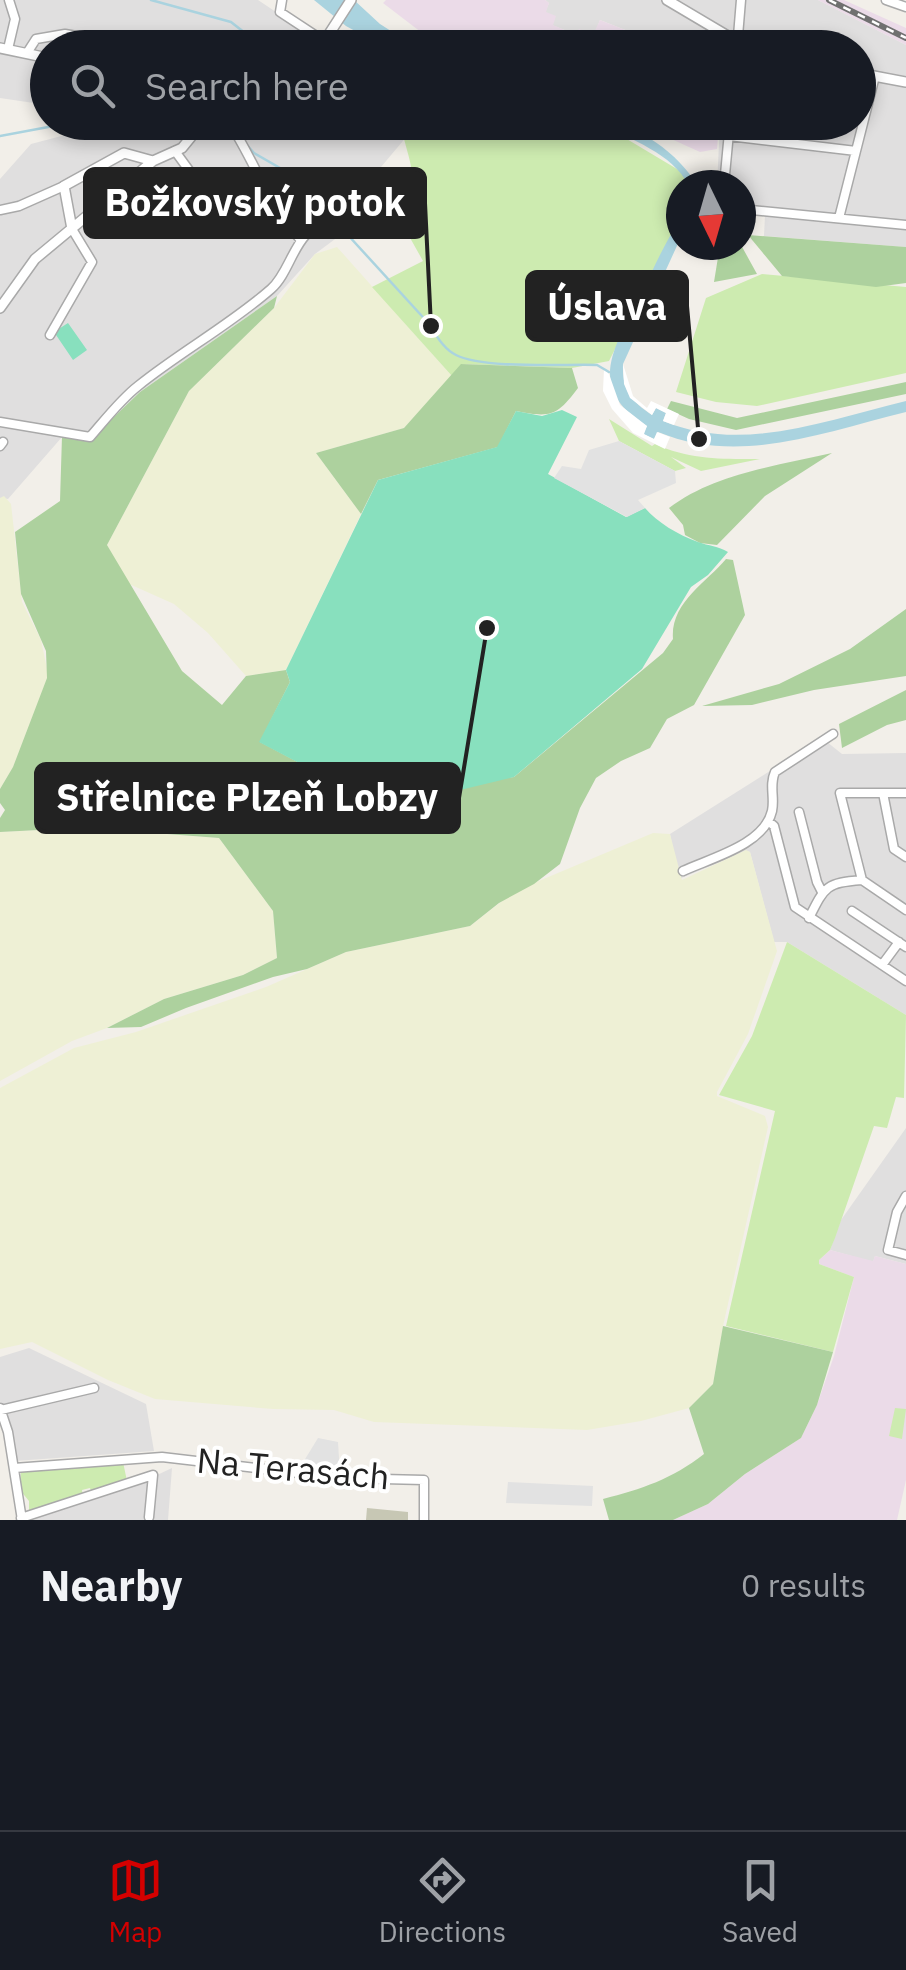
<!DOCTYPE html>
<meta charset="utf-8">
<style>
:root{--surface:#171b24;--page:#242831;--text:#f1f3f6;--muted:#9ea1a6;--line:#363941;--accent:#d40000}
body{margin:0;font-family:"IBM Plex Sans",sans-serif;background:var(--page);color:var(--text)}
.compass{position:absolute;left:666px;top:170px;width:90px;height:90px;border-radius:50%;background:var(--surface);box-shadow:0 5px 15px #0003;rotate:175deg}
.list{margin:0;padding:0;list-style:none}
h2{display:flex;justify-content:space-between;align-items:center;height:130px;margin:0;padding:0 40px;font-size:42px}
h2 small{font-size:32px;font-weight:400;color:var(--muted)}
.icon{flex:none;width:55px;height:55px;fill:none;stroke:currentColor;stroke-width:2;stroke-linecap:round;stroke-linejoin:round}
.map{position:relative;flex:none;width:906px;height:1520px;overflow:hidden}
.search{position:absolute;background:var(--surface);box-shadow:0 5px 15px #0003;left:30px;right:30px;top:30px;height:110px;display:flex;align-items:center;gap:25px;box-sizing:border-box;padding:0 35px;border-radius:55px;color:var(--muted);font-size:38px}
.sheet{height:310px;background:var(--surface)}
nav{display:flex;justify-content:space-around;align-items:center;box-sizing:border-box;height:140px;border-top:2px solid var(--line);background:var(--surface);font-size:28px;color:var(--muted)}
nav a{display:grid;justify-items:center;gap:5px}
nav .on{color:var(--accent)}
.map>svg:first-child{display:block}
.residential{fill:#e0dfdf}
.industrial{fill:#ebdbe8}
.construction{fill:#c7c7b4}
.farmland{fill:#eef0d5}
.grass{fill:#cdebb0}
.forest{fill:#add19e}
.pitch{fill:#88e0be}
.parking{fill:#e2e2e2}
.water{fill:#aad3df}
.pier{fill:#fff}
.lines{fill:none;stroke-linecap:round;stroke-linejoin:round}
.stream{stroke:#aad3df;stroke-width:2.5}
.minor-casing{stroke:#a9a9a9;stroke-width:11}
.tertiary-casing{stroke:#a9a9a9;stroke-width:12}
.minor{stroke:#fff;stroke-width:8}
.tertiary{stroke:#fff;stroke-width:9}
.rail-casing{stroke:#707070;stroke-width:6}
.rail{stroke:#fff;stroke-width:2.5;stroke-dasharray:8;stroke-linecap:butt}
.labels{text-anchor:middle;stroke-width:8;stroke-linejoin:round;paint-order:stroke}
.street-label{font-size:35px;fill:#222;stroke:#fff}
.leader{fill:none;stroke:#222;stroke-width:4}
.callout-dot{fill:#222;stroke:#fff;stroke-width:4}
.callout{fill:#222;stroke:#222;stroke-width:4}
.callout-label{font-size:38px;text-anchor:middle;font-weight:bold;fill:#fff}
</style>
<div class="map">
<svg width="906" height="1520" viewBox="0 0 906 1520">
<rect width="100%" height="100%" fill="#f2efe9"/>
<!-- residential -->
<path class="residential" d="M0,0H258L327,46L354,43L359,47L48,48L47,105L0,98Z
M545,0H818L906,45V247L764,236L765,215L741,210V185H717L720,123L858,122V48L658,47L643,37L600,20L594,35H577L552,25L545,12L549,3Z
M67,123H418L360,192L374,210L315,254L277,296L140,392L91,439L62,437L8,499L0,498V179L31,144L69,134Z
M822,738L842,754L906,753V1015L787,942H774L750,852L746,851L679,879L670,834Z
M906,1128V1264L875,1256L873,1262L830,1250L841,1220Z
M29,1348L146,1404L154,1451L15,1461L9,1427L0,1401V1357Z
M172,1468L168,1520H150L155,1476Z
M147,1479L151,1484L148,1520H25Z"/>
<!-- industrial -->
<path class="industrial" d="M386,0H545L549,3L546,12L556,16L553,25L576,35L579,29L593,35L600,20L643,37L658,47H452L430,39L383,3Z
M818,0H844L906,28V45Z
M636,123H719L717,149L700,152Z
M830,1250L873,1261L875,1256L906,1264V1480L897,1520H673L708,1504L745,1474L801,1438L817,1405L834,1356L854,1277L819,1264V1260Z"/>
<!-- construction -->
<path class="construction" d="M367,1508L408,1512V1520H366Z"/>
<!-- farmland -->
<path class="farmland" d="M337,247L452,376L404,428L316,453L361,514L286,670L246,676L208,633L174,604L127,583L107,545L189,391L274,308L315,254Z
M4,496L11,504L22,602L41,640L47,669V679L13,767L0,789V498Z
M87,807L140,819L167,834L219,838L273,911L277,958L243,975L164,999L107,1028L72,1041L0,1081V832L39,830L59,821L73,810Z
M653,833L670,834L682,880L746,850L750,852L777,951L748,1034L717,1092V1096L765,1116L768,1127L723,1326L713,1384L689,1408L641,1421L587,1430L374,1422L334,1410L273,1409L155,1399L108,1380L32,1342L0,1349V1088L74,1048L136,1032L266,987L346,952L470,926L515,891Z"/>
<!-- grass -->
<path class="grass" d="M418,123H600L682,172L688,185H681V219L609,361L572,368L462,364L452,376L372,287L423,261L395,211C419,182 413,173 404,139Z
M762,274L906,287V373L757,406L716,402L676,392L706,298Z
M609,419L652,446L655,444C690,460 722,459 760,459L701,471L671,457L686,468L675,471L619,441Z
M787,942L906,1015L904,1098L896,1097L887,1128L874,1126L835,1238L830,1250L819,1260V1264L854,1277L833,1352L726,1326L775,1111L719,1095L752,1036Z
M895,1408L906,1409L902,1439L889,1436Z
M123,1462L127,1481L92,1493L90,1488L82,1490L83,1496L29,1512V1501L20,1490L21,1468Z"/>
<!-- forest -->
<path class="forest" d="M748,235L906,247V283L876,287L782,276Z
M720,245H741L757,274L714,282Z
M277,296L274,308L189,391L107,545L182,671L222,705L246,676L286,670L290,682L260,742L358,794L514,777L663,653L673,639C670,603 706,583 726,559L733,560L745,615L694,705L667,719L650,748L621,761L596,778L580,808L560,864L534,884L499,903L470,926L346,952L307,969L273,977L186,1008L141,1027L107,1028L164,999L243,975L277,958L273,911L219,838L167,834L140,819L87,807L73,810L59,821L39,830L0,832V818L5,810L0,803V789L13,767L47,678L46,651L21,594L15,532L60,501L62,436L91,439L140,392Z
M461,364L572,368L578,388C557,416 551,418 516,411L498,447L378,480L361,514L316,453L404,428Z
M906,382V394L736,430L689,419L667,409L671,401L737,418Z
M832,453L765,496L717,545L700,543L685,535L683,525L669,508C715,473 777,466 832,453Z
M906,609V676L814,690L752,705L702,706L779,684L850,649Z
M906,690V720L887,725L842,748L839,724Z
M723,1326L833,1352L817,1405L801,1438L745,1474L708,1504L673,1520H609L603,1499C642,1489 672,1479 704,1454L689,1408L713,1384Z"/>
<!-- pitch -->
<path class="pitch" d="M68,323L87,350L73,360L54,332Z
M562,410L577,417L548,474L626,517L645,508C657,522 678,535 698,542C709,546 718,546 728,552L708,575L691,587L642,669L514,777L427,798L358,794L259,742L290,682L286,670L378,480L497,447L516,411L542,416Z"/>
<!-- parking -->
<path class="parking" d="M619,441L675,471L676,483L638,500L645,508L627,517L554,478L562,466L581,469L589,450Z
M318,1438L338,1442L340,1474L299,1469Z
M508,1482L593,1486L592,1506L506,1503Z"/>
<!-- water -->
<path class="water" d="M314,0H354L380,24L416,47H384L346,26Z
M600,123C636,122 679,154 697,185H688C674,154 629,139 600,123Z
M681,219V237L623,364C622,390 631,401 652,415L656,408L666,413L663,421C743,454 826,420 906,401V412C824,432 740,466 658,432L654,439L643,434L647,426C585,388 614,348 640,297C653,270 664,243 681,219Z"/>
<!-- pier -->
<path class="pier" d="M623,364L633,396L647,408L651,401L679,414L674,425L663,421L666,413L656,408L652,415L630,398L624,384Z
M604,369L609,374L620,405L647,426L644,434L654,439L657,432L670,437L665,449L633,433L612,409L603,391Z"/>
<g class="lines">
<!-- stream -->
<path class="stream" d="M151,0L231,22L264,48
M360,48L368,37
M0,136L75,122
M246,144L254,153L294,176L325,205L347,234L431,326C437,338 444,349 456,355C484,369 563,364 597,365L609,372"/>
<!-- minor casing -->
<g class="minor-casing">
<path id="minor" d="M282,0L280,12L324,41
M886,0L906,7
M737,48L741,0
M8,49L15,19L9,0
M27,53L36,39L65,34L146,48
M229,122C257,165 265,200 300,239
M729,136L856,151
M175,151L207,195
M724,185L730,122
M741,209L906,225
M0,210L19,206L64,186
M839,218L875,76
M50,335L92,262L72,229
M0,422L90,437C105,420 120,400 138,386C180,352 230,325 271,289C293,270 295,224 330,225
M0,446L3,442
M883,793L894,849L906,857
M906,793H840L862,880L906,910
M799,812L817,882L822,892
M768,821L774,826L795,907L906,981
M683,871C711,858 764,845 772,811C775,798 769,785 775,772L833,734
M852,911L906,947
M809,918C825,886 826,883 862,880
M882,965L899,942
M906,1196L897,1212L888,1250L906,1255
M0,1408L8,1432L22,1520
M1,1410L94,1388
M14,1468L162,1457L341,1478L424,1480V1520
M21,1518L153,1475L149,1517"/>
</g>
<!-- tertiary casing -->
<g class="tertiary-casing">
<path id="tertiary" d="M667,0L748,48
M0,48L48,58
M320,48L351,0
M858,73L906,82
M72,229L64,186L124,153L153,161
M0,308L35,259L153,161L182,148L191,137L192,122"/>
</g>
<!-- minor -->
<use href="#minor" class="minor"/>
<!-- tertiary -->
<use href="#tertiary" class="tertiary"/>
<!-- rail casing -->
<g class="rail-casing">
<path id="rail" d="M829,0L906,38"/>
</g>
<!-- rail -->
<use href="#rail" class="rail"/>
</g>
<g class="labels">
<!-- street labels -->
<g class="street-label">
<text transform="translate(293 1469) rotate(5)" y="12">Na Terasách</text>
</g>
</g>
<!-- callouts -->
<path class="leader" d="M431 326L425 203M699 439L687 306M487 628L459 798"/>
<g class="callout-dot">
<circle cx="431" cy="326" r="10"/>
<circle cx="699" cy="439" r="10"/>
<circle cx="487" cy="628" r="10"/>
</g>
<g class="callout">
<rect x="85" y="169" width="340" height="68" rx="10"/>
<rect x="527" y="272" width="160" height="68" rx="10"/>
<rect x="36" y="764" width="423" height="68" rx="10"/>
</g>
<g class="callout-label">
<text x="255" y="216">Božkovský potok</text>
<text x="607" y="320">Úslava</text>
<text x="247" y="811">Střelnice Plzeň Lobzy</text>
</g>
</svg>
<svg class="compass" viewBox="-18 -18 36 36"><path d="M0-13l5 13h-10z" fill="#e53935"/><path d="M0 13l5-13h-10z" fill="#9ea1a6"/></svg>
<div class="search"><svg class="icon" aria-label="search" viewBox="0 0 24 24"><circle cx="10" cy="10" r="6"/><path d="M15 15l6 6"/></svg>Search here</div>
</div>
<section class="sheet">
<h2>Nearby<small>0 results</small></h2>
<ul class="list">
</ul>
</section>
<nav>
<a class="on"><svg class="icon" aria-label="map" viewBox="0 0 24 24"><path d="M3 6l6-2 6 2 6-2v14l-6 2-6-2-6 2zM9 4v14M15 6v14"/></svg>Map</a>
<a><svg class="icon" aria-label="directions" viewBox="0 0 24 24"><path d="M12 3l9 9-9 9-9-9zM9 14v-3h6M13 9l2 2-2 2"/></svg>Directions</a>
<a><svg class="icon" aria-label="saved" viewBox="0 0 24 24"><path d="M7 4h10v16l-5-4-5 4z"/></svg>Saved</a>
</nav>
